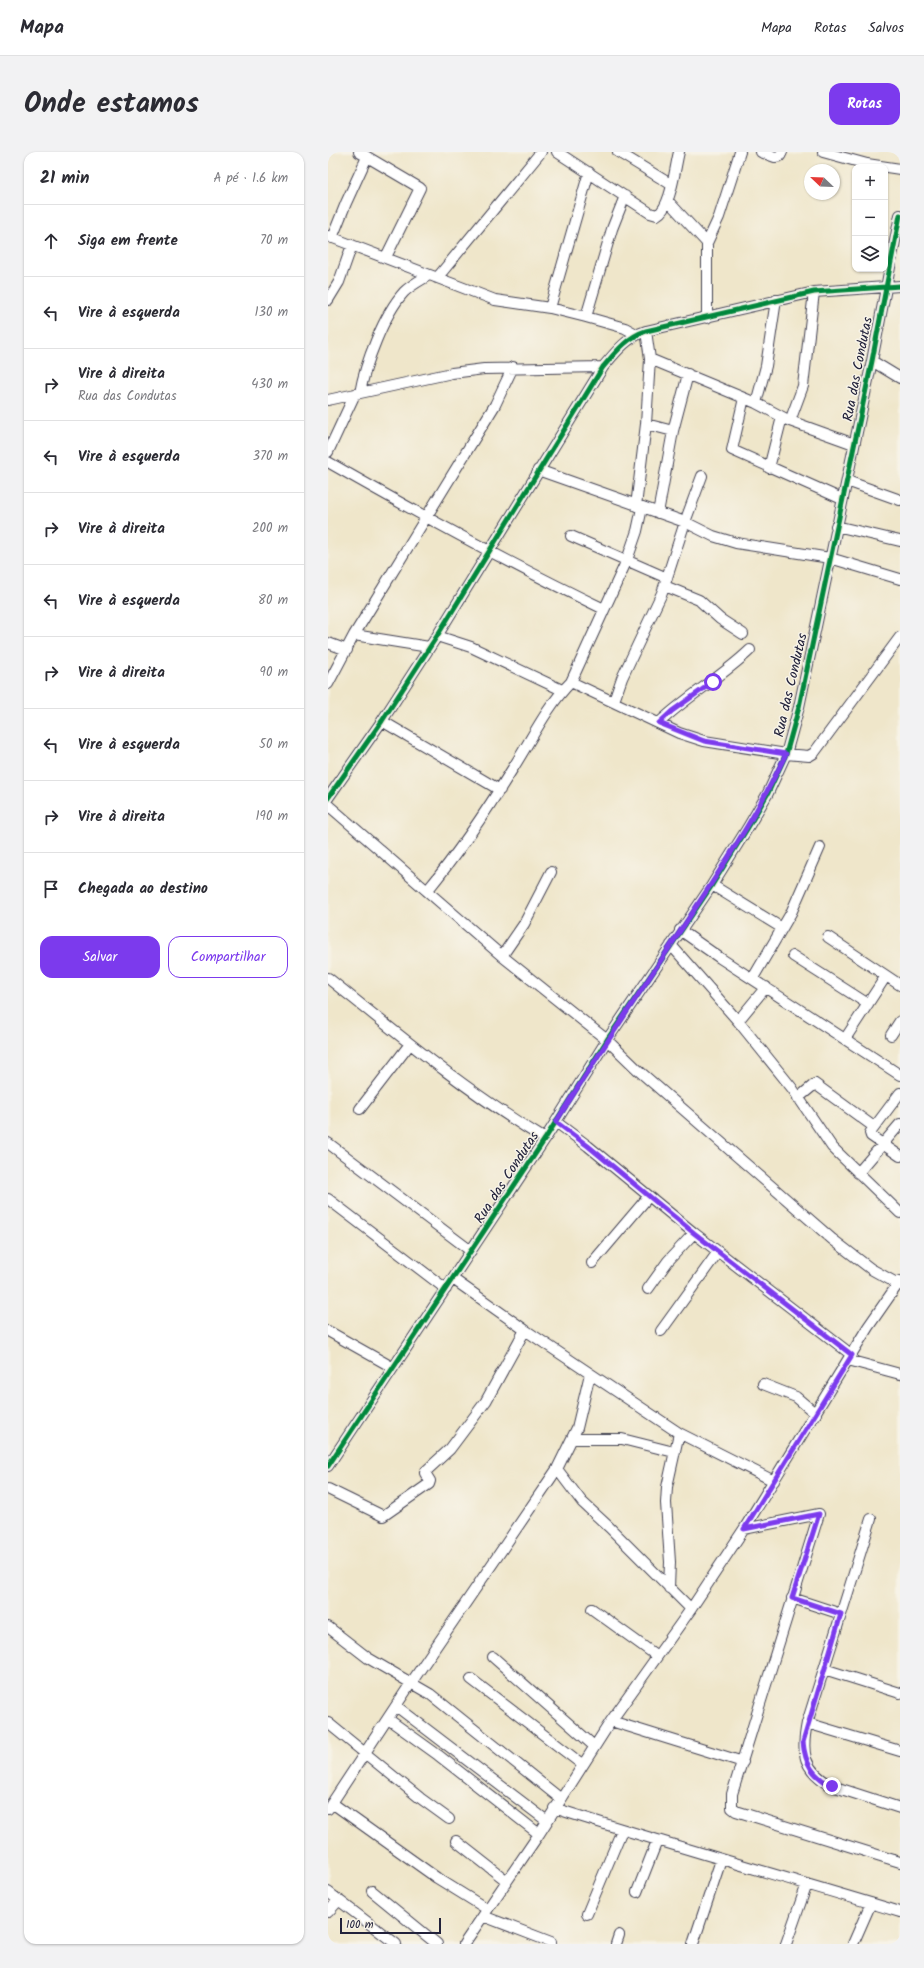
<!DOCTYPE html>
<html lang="pt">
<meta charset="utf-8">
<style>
:root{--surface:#fff;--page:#f2f2f3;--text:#2b2b33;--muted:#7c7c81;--line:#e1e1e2;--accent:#7c3aed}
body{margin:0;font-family:Kalam,sans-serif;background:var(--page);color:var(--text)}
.controls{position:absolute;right:12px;top:12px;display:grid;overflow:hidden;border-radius:8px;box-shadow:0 1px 3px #0004}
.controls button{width:36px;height:36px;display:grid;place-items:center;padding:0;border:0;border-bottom:1px solid var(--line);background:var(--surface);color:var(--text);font:20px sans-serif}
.compass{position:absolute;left:476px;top:12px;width:36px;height:36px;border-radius:50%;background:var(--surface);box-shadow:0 1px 3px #0004;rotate:293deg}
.scale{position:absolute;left:12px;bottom:10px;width:101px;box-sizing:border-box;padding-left:4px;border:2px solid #22223b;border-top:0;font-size:11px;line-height:14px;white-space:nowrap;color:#22223b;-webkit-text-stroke:3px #f7f3e8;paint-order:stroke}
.stop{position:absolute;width:12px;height:12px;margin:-9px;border:3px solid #7c3aed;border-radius:50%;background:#fff}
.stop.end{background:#7c3aed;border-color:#fff;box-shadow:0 1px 4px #0008}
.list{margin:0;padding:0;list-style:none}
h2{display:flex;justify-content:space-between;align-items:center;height:52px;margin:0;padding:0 16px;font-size:17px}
h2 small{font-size:13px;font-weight:400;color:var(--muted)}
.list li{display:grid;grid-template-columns:26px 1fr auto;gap:12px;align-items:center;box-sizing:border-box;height:72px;padding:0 16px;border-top:1px solid var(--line)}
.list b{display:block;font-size:15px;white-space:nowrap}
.list p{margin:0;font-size:13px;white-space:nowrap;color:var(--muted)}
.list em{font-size:13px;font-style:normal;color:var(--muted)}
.actions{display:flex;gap:8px;padding:12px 16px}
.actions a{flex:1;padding:9px 0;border:1px solid var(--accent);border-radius:12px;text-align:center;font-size:14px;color:var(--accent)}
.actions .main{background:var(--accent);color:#fff}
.icon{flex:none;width:22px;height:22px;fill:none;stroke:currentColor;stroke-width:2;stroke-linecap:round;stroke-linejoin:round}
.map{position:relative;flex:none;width:572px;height:1792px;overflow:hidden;border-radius:12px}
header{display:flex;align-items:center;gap:24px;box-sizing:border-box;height:56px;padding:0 20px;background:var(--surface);border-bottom:1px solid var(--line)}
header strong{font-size:19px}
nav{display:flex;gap:22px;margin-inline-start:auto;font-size:14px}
.intro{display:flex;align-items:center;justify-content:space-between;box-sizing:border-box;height:96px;padding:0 24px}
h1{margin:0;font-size:28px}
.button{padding:10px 18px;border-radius:12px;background:var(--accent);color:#fff;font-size:14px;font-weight:700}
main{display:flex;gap:24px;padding:0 24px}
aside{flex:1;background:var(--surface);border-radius:12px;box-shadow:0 1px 3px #0004}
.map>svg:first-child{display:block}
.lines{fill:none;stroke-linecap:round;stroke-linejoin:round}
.minor-casing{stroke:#413f50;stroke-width:12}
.minor{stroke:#fff;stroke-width:10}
.cycleway-casing{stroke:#f7f3e8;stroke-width:8}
.cycleway{stroke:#00873e;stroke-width:5}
.route{stroke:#7c3aed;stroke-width:5}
.labels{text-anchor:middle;stroke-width:3;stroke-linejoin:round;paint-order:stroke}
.street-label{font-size:14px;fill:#22223b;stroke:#f7f3e8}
</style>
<header>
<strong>Mapa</strong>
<nav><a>Mapa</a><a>Rotas</a><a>Salvos</a></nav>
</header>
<div class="intro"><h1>Onde estamos</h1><a class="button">Rotas</a></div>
<main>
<aside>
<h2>21 min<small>A pé · 1.6 km</small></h2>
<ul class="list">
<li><svg class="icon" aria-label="ahead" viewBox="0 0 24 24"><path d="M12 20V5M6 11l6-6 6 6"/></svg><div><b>Siga em frente</b></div><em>70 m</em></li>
<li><svg class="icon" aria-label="left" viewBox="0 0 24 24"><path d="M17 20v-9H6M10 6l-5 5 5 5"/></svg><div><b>Vire à esquerda</b></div><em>130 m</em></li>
<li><svg class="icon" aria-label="right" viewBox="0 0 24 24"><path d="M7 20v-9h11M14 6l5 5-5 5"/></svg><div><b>Vire à direita</b><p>Rua das Condutas</p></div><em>430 m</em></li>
<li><svg class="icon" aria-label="left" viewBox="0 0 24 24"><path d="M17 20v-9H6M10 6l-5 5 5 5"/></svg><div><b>Vire à esquerda</b></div><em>370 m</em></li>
<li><svg class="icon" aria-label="right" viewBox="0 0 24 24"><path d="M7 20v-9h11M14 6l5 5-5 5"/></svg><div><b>Vire à direita</b></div><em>200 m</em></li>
<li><svg class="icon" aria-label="left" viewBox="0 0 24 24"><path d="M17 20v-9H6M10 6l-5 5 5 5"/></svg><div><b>Vire à esquerda</b></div><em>80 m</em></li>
<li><svg class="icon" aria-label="right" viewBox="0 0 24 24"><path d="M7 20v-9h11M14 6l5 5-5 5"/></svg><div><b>Vire à direita</b></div><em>90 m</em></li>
<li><svg class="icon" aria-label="left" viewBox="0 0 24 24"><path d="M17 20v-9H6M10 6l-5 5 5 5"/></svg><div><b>Vire à esquerda</b></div><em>50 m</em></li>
<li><svg class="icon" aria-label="right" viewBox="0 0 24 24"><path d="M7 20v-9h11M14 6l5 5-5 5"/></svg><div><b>Vire à direita</b></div><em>190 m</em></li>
<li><svg class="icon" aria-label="arrive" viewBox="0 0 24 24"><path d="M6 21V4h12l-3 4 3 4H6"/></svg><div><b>Chegada ao destino</b></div></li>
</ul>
<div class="actions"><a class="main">Salvar</a><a>Compartilhar</a></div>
</aside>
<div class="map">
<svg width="572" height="1792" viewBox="0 0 572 1792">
<rect width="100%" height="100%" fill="#f7f3e8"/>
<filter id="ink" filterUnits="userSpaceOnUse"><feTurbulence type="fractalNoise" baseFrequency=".025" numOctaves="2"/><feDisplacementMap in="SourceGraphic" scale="8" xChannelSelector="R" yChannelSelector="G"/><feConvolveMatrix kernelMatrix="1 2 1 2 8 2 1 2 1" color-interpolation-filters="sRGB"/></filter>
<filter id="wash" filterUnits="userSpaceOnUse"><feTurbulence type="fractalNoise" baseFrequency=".012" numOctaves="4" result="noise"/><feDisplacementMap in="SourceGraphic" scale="16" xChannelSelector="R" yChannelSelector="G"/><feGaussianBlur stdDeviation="0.9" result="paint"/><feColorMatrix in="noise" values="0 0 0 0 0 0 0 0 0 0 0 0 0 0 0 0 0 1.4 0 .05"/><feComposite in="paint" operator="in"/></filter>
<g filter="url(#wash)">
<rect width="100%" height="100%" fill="#efe6ca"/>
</g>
<g filter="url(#ink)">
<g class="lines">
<!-- minor casing -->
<g class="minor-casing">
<path id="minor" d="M31,0L92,36L58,105
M229,0L322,61L329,63C343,56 347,15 351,0
M290,0L344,33
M433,0L447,5L452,4L454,0
M495,0L539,12L572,17
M340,49L379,91
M0,84L167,148L222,156L258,165L297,176L308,182
M4,86L18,51L39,5
M109,126L213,0
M0,148L11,130L24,93
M222,156L261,20
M258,165L284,77L297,44
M379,166V91L391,65L412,0
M322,207L428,251L462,269L526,292
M544,209L572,226
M32,241C37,212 56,162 76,140C83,133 93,128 101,123
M416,246L404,298L514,347
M0,248L124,221L156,217L275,215
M428,251L438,214L448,148
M462,269L475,234L486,140
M318,272L345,279
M0,300L27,242
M0,310C91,362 182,412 276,457
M441,316L454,265
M210,318L357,370L385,384L408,391L502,406L572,427
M519,329L572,348
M308,354L318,272L322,207L318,179
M330,361L345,279L360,222
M508,374L572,389
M243,384L339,426
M337,434L371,448L392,467L415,482
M26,483L101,495
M109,484L143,495L234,538
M0,491L19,498
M243,530L351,581L376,589L458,602L481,604L486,601L572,485
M0,532L26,483L167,253L185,215
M286,549L294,526L334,441L357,370L374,324
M54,569L172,638
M331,571C359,544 394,525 422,498
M0,646L54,569L109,484L275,215C287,201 299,185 318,179L486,140L572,134
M0,653L174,804L279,888L310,918L504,1087L543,1117L572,1133
M384,733L454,776
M99,739C131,700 158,660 185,616C203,588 219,554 243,530L299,408L309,379L314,356
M352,778L392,806L572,923
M500,785L572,833
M343,793L410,869L464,936L504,995L572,1061
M174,804L196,772L223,720
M465,804L540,852
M0,826C71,883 139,940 217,987
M425,826L463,761L492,695
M410,869L438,835
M563,883L572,869
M517,887L558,824
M572,941L542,981L543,984L572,1004
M470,946L487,932L546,975
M32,957L82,892
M228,970L260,994L366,1081L524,1203
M0,991L143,1099
M530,1021L572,972
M0,1047L118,1137
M264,1111L321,1044
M125,1127L197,1178L351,1281L446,1329
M320,1137L340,1109L366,1081
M0,1179L64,1215
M333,1179L390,1100
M520,1208L572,1222
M435,1232L468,1245L488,1262
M245,1287H294L346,1300
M0,1314L217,987L279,888L384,733L419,677L440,641L458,602L471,555L544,209L572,63
M229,1317L254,1350L281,1375L363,1457
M0,1337L55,1364L101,1332L102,1329L97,1321L98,1319L122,1297L158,1249L197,1178
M543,1367L479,1571C473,1601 475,1618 504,1634L572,1656
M416,1377L491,1362L404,1642V1656L408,1659L572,1710
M341,1436L342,1410L338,1351L339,1335L351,1281
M464,1446L513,1462
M264,1457L329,1504
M0,1475L40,1506L102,1542L233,1647
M165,1505L266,1594
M496,1517L572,1541
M143,1527L255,1613
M68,1554L219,1669
M60,1567L110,1603L211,1682
M283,1569L415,1610
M0,1571L92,1646L121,1667
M479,1571L572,1599
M4,1651L109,1726L159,1757
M226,1656C341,1693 457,1725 572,1760
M0,1657L83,1531L229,1317L249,1276L262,1222
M128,1689L179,1729
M44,1739L109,1792
M0,1740L68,1792
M309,1740L329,1689
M0,1760L11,1748
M259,1762L294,1678
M155,1764L223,1790
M136,1792L211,1682L283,1569L363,1457L416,1377L540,1175L572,1129
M288,1792L291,1783
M365,1792L393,1708
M458,1792L479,1732
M525,1792L543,1751"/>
</g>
<!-- minor -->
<use href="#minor" class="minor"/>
<!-- cycleway casing -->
<g class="cycleway-casing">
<path id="cycleway" d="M0,646L54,569L109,484L275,215C287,201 299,185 318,179L486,140L572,134
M0,1314L217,987L279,888L384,733L419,677L440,641L458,602L471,555L544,209L572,63"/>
</g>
<!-- cycleway -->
<use href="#cycleway" class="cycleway"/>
</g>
</g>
<g class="lines" filter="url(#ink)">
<!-- route -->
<path class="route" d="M385,530L344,559L331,571L376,589L458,602C427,667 388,725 349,784C308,846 267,907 228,970L260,994L366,1081L524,1203L416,1377L491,1362L464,1446L513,1462L475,1590C477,1612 485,1624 504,1634"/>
</g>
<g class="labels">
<!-- street labels -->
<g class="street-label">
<text transform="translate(529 217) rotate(-79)" y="5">Rua das Condutas</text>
<text transform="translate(462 533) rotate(-77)" y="5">Rua das Condutas</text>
<text transform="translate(178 1025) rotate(-57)" y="5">Rua das Condutas</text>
</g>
</g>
</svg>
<div class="controls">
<button>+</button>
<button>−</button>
<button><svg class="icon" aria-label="layers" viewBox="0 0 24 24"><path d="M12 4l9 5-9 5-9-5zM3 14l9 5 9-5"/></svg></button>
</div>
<svg class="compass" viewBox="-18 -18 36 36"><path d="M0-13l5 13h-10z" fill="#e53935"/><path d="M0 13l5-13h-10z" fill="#7c7c81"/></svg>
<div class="scale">100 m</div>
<div class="stop" style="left:385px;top:530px"></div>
<div class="stop end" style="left:504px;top:1634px"></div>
</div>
</main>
